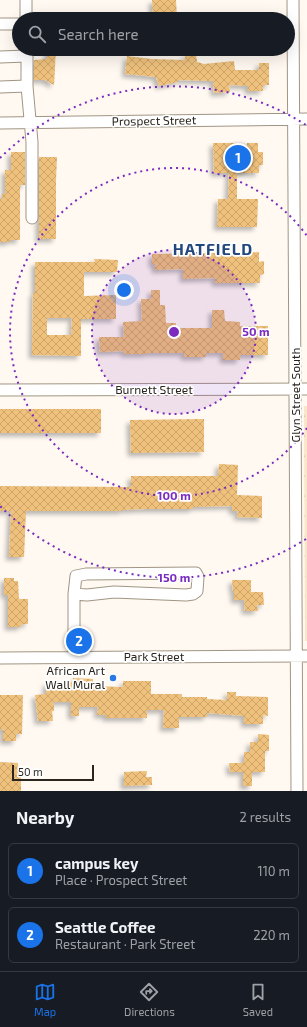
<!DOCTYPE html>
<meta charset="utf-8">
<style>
:root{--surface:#171b24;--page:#20242c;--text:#f1f3f6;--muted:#9ea1a6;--line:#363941;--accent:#1a73e8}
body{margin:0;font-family:"Exo 2",sans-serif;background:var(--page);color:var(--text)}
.scale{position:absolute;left:12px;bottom:10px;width:82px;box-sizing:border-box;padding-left:4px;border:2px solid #2a251e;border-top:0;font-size:11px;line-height:14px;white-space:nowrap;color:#2a251e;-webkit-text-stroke:3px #fff;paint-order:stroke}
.you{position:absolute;left:124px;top:290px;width:14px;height:14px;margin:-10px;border:3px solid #fff;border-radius:50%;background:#1a73e8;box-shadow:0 0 0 6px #1a73e833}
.badge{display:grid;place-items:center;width:26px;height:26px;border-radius:50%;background:var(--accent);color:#fff;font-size:13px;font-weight:700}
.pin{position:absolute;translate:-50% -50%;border:2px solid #fff;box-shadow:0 1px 4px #0006}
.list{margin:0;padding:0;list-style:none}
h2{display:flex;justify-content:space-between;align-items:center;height:52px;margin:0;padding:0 16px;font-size:17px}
h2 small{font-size:13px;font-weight:400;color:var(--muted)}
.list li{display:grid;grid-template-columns:26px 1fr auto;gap:12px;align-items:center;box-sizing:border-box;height:56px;margin:0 8px 8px;padding:0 8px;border:1px solid var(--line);border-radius:6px}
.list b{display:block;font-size:15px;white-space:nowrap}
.list p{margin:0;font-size:13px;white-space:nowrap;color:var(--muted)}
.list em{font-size:13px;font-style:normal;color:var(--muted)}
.icon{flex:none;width:22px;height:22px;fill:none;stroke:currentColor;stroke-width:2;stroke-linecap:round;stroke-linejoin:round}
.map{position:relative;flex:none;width:307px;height:791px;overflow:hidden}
.search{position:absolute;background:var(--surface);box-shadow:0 4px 16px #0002;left:12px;right:12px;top:12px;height:44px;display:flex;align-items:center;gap:10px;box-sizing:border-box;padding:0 14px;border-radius:22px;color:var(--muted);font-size:15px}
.sheet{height:180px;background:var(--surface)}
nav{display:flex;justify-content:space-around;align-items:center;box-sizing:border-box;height:56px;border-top:1px solid var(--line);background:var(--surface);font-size:11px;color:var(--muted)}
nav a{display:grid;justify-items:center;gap:2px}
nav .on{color:var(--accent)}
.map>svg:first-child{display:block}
.forest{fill:url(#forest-firs)}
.building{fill:url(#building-cross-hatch);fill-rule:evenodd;filter:url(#shadow)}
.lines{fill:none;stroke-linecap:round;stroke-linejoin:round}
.minor-casing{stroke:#a19583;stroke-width:13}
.minor{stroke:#fff;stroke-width:11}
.ring{fill:none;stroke:#7b2cbf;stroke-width:2;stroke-dasharray:2 4}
.poi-dot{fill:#2978e3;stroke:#fff;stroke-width:1.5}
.labels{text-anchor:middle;stroke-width:3.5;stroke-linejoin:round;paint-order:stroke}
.street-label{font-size:12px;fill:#2a251e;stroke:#fff}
.poi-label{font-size:12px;fill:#2a251e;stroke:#fff;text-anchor:end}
.district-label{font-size:16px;font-weight:bold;letter-spacing:1px;fill:#22477d;stroke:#fff}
.centre{fill:#7b2cbf;stroke:#fff;stroke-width:2}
.ring-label{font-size:12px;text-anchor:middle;font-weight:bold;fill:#7b2cbf;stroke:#fff;stroke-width:3.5;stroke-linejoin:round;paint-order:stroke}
</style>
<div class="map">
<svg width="307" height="791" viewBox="0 0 307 791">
<defs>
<pattern id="forest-firs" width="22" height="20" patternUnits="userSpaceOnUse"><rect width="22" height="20" fill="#fae7cb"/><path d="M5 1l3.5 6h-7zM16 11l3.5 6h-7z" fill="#d6c6ae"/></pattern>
<pattern id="building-cross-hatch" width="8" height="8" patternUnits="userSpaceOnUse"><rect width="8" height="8" fill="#efc17b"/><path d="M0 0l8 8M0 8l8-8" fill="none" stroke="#cda66a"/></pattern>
<filter id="shadow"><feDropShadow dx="-3.5" dy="3.5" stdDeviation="2" flood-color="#0004"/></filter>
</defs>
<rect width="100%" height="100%" fill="#fff9f2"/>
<!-- forest -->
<path class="forest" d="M304,406H307V641H305Z"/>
<!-- building -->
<path class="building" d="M152,0H176L177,19H153Z
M48,49H56L54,85L45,80H34V60L47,59Z
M196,54L197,62L204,64L234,61L235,70H259V63H269V85H263V91H248V86L229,85L230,92L214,93L213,81L178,80V82L159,86L156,77L125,74L127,56L152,59L185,60V55Z
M213,143H240L242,155L247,154V143H258V152H263V165H259V173H237V199H258L257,227H217L218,199H228L229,173H214Z
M11,152H25V185H20V240H10V242H0V199H2V194H5V170H11Z
M39,157H57L56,180V239H39Z
M259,252V262L264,261V274L260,275V283H215V278L183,279V269L155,270V264H152V254Z
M94,259L118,260L117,272H84V296L116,295V319H81V356L32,355L33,293H35V262H95ZM47,318H72L71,335H47Z
M151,290H160V305H165L166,323H176V328H212V310H224L225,321L240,322V326H268V355H240V360H223V353H206V357H184V353H147V354H124V351L100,352L99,337H124L123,322L142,321L141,299H151Z
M0,409H101V433H0Z
M204,419V452L131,453L130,420Z
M219,464L238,465L237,495L262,496V518L237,517L238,511H232V506L193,507V509H144L122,510V511H26L24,557H9L11,511H0V486L131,487V476H218Z
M4,578H14V581H18L19,599H28V624H22L21,627H8V595H4Z
M232,580H251V592H263L264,605H257L258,611H245L244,600H234V591H233Z
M73,678L93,679V686L123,687V681H151V694H182V697H207V699L227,700V692H236V696L268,697V716L263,715V724H244V716L207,713V717H179V728H163L164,710H147V718H106V715H97L98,707H79V716H71V702H54V711H52L53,721H38L35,695L46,694V683L73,682Z
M0,695H23L22,734H16V741H3V729L0,730Z
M258,734L269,735V751H265V772H252V786H243V772H230L229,763H244V752H250V742H258Z
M0,762L18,763V771L21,773V791H0Z
M147,771L146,777H152V785L124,786V772Z"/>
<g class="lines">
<!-- minor casing -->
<g class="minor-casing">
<path id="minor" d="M26,0V19
M293,0L297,791
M0,24H19
M27,49V86L32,142V218
M0,57L27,56
M0,87L27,86
M0,123L307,119
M0,390L307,389
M74,657V594L87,595L114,592L186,595L193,594L197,591L198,577L196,573L86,574L76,576L74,594
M0,658L307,656"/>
</g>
<!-- minor -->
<use href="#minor" class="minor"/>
</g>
<!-- distance rings -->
<circle cx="174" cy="332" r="82" fill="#7b2cbf" fill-opacity=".12"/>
<g class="ring">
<circle cx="174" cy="332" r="82"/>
<path d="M307 428A164 164 0 1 1 307 236"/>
<path d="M306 539A246 246 0 0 1 0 506M0 158A246 246 0 0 1 306 125"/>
</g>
<!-- markers -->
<circle class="poi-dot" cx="113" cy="678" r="4"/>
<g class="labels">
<!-- street labels -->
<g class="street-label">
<text transform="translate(154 121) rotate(-1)" y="4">Prospect Street</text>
<text x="154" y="394">Burnett Street</text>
<text transform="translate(296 395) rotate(-90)" y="4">Glyn Street South</text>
<text x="154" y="661">Park Street</text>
</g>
<!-- poi labels -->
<g class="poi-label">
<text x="105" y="675">African Art<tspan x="105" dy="14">Wall Mural</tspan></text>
</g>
<!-- district labels -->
<g class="district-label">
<text x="213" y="255">HATFIELD</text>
</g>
</g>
<circle cx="174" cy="332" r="6" class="centre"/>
<g class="ring-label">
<text x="256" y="336">50 m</text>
<text x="174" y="500">100 m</text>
<text x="174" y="582">150 m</text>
</g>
</svg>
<div class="scale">50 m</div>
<div class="you"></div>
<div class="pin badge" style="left:238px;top:158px">1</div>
<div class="pin badge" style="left:79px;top:641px">2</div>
<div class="search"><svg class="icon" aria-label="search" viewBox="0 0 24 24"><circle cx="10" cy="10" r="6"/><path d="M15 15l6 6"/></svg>Search here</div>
</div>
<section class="sheet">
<h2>Nearby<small>2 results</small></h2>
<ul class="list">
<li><span class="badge">1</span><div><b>campus key</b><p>Place · Prospect Street</p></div><em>110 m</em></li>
<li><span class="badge">2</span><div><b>Seattle Coffee</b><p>Restaurant · Park Street</p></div><em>220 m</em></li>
</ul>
</section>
<nav>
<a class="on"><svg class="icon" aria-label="map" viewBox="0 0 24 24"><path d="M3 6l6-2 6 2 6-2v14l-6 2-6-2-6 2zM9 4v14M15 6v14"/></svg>Map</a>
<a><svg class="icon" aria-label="directions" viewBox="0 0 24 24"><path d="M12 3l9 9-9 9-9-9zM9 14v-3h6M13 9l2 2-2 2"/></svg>Directions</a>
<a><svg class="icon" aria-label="saved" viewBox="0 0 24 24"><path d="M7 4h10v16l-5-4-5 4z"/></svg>Saved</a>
</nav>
